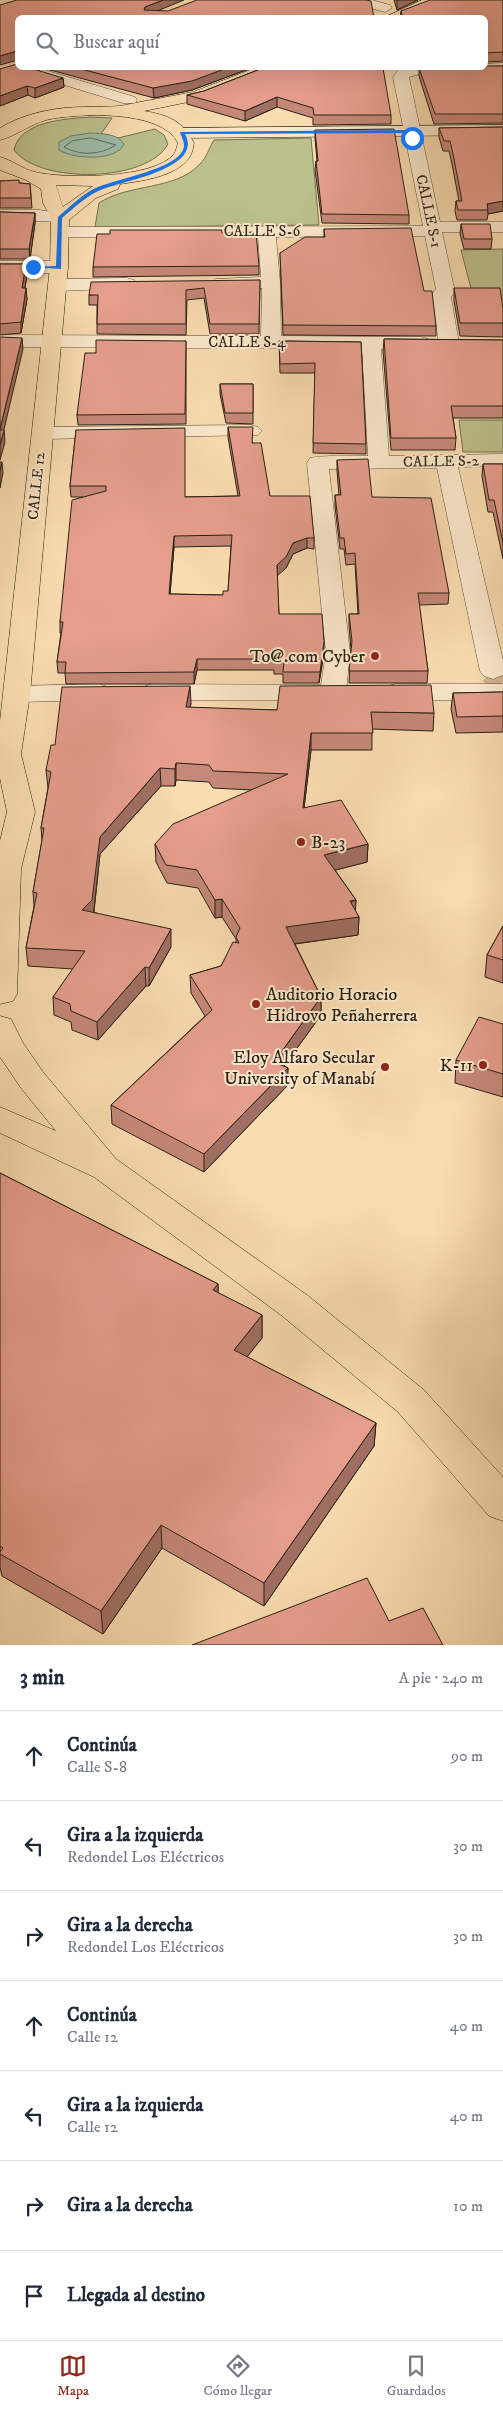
<!DOCTYPE html>
<html lang="es">
<meta charset="utf-8">
<style>
:root{--surface:#fff;--page:#f6f6f7;--text:#1f2937;--muted:#747a83;--line:#e0e1e3;--accent:#8f2418}
body{margin:0;font-family:"IM FELL DW Pica",serif;background:var(--page);color:var(--text)}
.stop{position:absolute;width:15px;height:15px;margin:-11px;border:4px solid #1a73e8;border-radius:50%;background:#fff}
.stop.end{background:#1a73e8;border-color:#fff;box-shadow:0 1px 5px #0008}
.list{margin:0;padding:0;list-style:none}
h2{display:flex;justify-content:space-between;align-items:center;height:65px;margin:0;padding:0 20px;font-size:21px}
h2 small{font-size:16px;font-weight:400;color:var(--muted)}
.list li{display:grid;grid-template-columns:32px 1fr auto;gap:15px;align-items:center;box-sizing:border-box;height:90px;padding:0 20px;border-top:1px solid var(--line)}
.list b{display:block;font-size:19px;white-space:nowrap}
.list p{margin:0;font-size:16px;white-space:nowrap;color:var(--muted)}
.list em{font-size:16px;font-style:normal;color:var(--muted)}
.icon{flex:none;width:28px;height:28px;fill:none;stroke:currentColor;stroke-width:2;stroke-linecap:round;stroke-linejoin:round}
.map{position:relative;flex:none;width:503px;height:1645px;overflow:hidden}
.search{position:absolute;background:var(--surface);box-shadow:0 5px 20px #0002;left:15px;right:15px;top:15px;height:55px;display:flex;align-items:center;gap:12px;box-sizing:border-box;padding:0 18px;border-radius:8px;color:var(--muted);font-size:19px}
.sheet{height:695px;background:var(--surface)}
nav{display:flex;justify-content:space-around;align-items:center;box-sizing:border-box;height:70px;border-top:1px solid var(--line);background:var(--surface);font-size:14px;color:var(--muted)}
nav a{display:grid;justify-items:center;gap:2px}
nav .on{color:var(--accent)}
.map>svg:first-child{display:block}
.green{fill:#bcc08c;stroke:#727050}
.water{fill:#9ebca8;stroke:#6f7e6d}
.lines{fill:none;stroke-linecap:round;stroke-linejoin:round}
.shore{stroke:#646e5e;stroke-width:1}
.street-tunnel{stroke:#cfb691;stroke-width:28;stroke-dasharray:28 14;stroke-linecap:butt}
.street-casing{stroke:#5d4f3c;stroke-width:1}
.secondary-casing{stroke:#292015;stroke-width:1}
.primary-casing{stroke:#292015;stroke-width:1}
.street{fill:#fbe8cc;fill-rule:evenodd}
.secondary{fill:#fbe8cc;fill-rule:evenodd}
.primary{fill:#f9dcb0;fill-rule:evenodd}
.wall{fill:#c68879;stroke:#292015;fill-rule:evenodd}
.shaded-wall{fill:#a16f63;stroke:#292015}
.building{fill:#e69e8d;stroke:#292015;fill-rule:evenodd}
.route{fill:#1a73e8}
.poi-dot{fill:#8f2418;stroke:#fbe8cc;stroke-width:2}
.labels{text-anchor:middle;stroke-width:4;stroke-linejoin:round;paint-order:stroke}
.far-street-label{font-size:15px;fill:#292015;stroke:#fbe8cc}
.poi-label{font-size:18px;fill:#292015;stroke:#fbe8cc;text-anchor:end}
</style>
<div class="map">
<svg width="503" height="1645" viewBox="0 0 503 1645">
<rect width="100%" height="100%" fill="#f9dcb0"/>
<filter id="stains"><feTurbulence type="fractalNoise" baseFrequency=".004" numOctaves="4"/><feColorMatrix values="0 0 0 0 .2 0 0 0 0 .09 0 0 0 0 .02 0 0 0 .5 -.17"/></filter>
<radialGradient id="worn" r=".72"><stop offset=".6" stop-color="#630" stop-opacity="0"/><stop offset="1" stop-color="#630" stop-opacity=".3"/></radialGradient>
<!-- green -->
<path class="green" d="M90,117L112,118L101,134L118,138L155,129L164,135L168,144C147,183 39,184 14,150C20,121 65,119 90,117Z
M311,138L319,225L95,227L99,203C129,183 175,191 200,164C207,157 209,148 214,140Z
M503,249V300H474L461,250Z
M459,420H503V452H463Z"/>
<!-- water -->
<path class="water" d="M90,133C102,134 117,133 124,144C116,162 73,159 59,150V142L71,136Z"/>
<g class="lines">
<!-- shore -->
<path class="shore" d="M91,138L116,145C100,155 80,156 64,147L72,141Z"/>
<!-- street-tunnel -->
<path class="street-tunnel" d="M493,671L503,682"/>
<!-- street casing -->
<g class="street-casing">
<path id="street" d="M349,0H372L390,5L392,8L385,12L351,3Z
M503,63V73L420,74L409,77L440,222H503V232H442L455,292L451,297L459,344L456,348H442L439,344L432,294L436,289L425,236L276,237L280,282L281,336L421,337L428,339L431,343L428,347L381,349L389,456L503,454V466L458,467L503,660V675L493,679L484,676L480,671L437,468L329,469L350,653L346,692L342,697C333,700 326,697 317,700H152L143,697L139,692L143,687L152,684L321,685L326,653L307,463L310,458C326,455 351,456 368,456L362,349L0,347V335L261,336L262,288L215,287L213,283L215,279L261,277L258,237H61L55,236L52,232L55,228L61,227L423,226L393,77L399,69L404,68H486V64Z
M18,66L38,68L135,97L137,100L135,103H123L19,71Z
M0,210H39L66,214L69,218L66,222L0,220Z
M0,261H59L66,263L68,267L66,271L59,273H0Z
M127,278L134,280L136,284L134,288L58,291L51,289L49,285L51,281L58,279Z
M251,425L258,427L262,431L258,435L43,439L36,437L32,433L36,429L43,427Z
M99,684L108,687L112,692L108,697L99,700L17,702L8,699L4,694L8,689L17,686Z
M395,684H503V700H395L386,697L382,692L386,687Z"/>
</g>
<!-- secondary casing -->
<g class="secondary-casing">
<path id="secondary" d="M503,125V135L182,138L174,133L182,128Z"/>
</g>
<!-- primary casing -->
<g class="primary-casing">
<path id="primary" d="M422,0H441L439,3L404,18H383Z
M255,68H275L272,71L203,99L144,111C168,115 183,121 194,143C193,148 192,154 189,158C175,177 141,181 120,184L118,189L96,198L69,220L68,267L30,694L21,754L35,812L21,869L17,994L13,1001L0,1004V841L7,812L0,778V721L50,267L51,218L43,203L41,189L26,180L0,170V157C12,160 22,169 35,172C64,179 155,179 174,154C176,151 177,146 178,143C162,109 77,113 46,120C29,125 16,136 0,140V128C25,113 56,107 85,107C102,106 115,108 130,104L193,92ZM56,185L93,186L63,207Z
M0,1016L11,1019L23,1043L43,1072L116,1159L307,1295L424,1390L503,1477V1521L489,1516L398,1412L281,1315L94,1177L0,1133V1107L56,1131L21,1088L0,1057Z"/>
</g>
<!-- street -->
<use href="#street" class="street"/>
<!-- secondary -->
<use href="#secondary" class="secondary"/>
<!-- primary -->
<use href="#primary" class="primary"/>
</g>
<!-- wall -->
<path class="wall" d="M394,0H418L397,10Z
M503,0V61L486,62V63V18H400L401,11Z
M503,66V123L434,124L419,76V68Z
M43,68H251L192,90L154,98Z
M263,68L391,115V124L313,125V118L277,107L245,121L187,104V95L204,91Z
M0,69L63,78L64,87L35,98L28,95L0,106Z
M503,127V211L488,214L487,220H457L455,211L456,201H459L452,164L449,151H443L439,137V128Z
M315,130L409,215V224L322,223L315,170L316,161H317L315,139Z
M0,181L30,184L32,208H0Z
M0,212L35,213V223L30,259H0Z
M461,224L492,239L491,249H464L460,234Z
M324,229L424,291L436,326V336L283,335L280,253L324,237Z
M222,233L259,266V275L93,277V267Z
M0,264H26L27,275L25,288L27,299L21,333L0,335Z
M260,280L259,334H210L204,298L187,300L186,335L97,334V305H89V295Z
M454,288L503,309V337L460,336L454,301Z
M384,339L503,340V418H453L456,438L455,450H391L383,351Z
M186,341V424L78,425L77,415L96,353Z
M279,341L361,342L366,444V454L313,453L315,373H280Z
M220,384H253V424L226,423L220,394Z
M228,427L253,443L270,496L314,538V549L307,548L293,554L286,568L277,575L279,614L324,653L319,683H283V674H274V670H197L194,684H66L65,673H58L57,662L61,633H60V622L83,497H71L70,486L76,430L185,497L238,496L228,437ZM231,546L228,591L223,595L170,594L174,547Z
M337,460L372,497L449,593L448,604L419,605L428,671L427,683H349L351,650L349,625V614H358L355,564L346,565L344,549H340L335,506V495H339L337,471Z
M483,464H503V559L493,512H488L482,476Z
M503,692V732L456,733L451,709L453,693Z
M191,703L190,708L277,710L434,713L433,731L372,729V750H311L304,807L368,844L367,862L335,870L356,900L355,910L359,917L358,935L295,944L321,997V1015L284,1066L288,1068L287,1086L204,1172L112,1124L111,1105L205,1016L191,993L190,975L221,966L236,942V939L222,917L215,918L198,888L167,883L156,862L155,844L252,790L213,788L209,782L176,780L175,786H161L100,854L94,912L171,947L149,986H146L98,1040L72,1030L71,1022L54,1015L53,997L73,969L28,966L26,948L34,906L33,892L42,840L41,828L48,788L46,770L55,745Z
M503,926V983L485,977L487,955Z
M503,1024V1097L455,1083L456,1060Z
M0,1173L218,1284V1293L262,1315V1338L247,1357L376,1423L374,1446L264,1606L162,1548L103,1634L2,1576L0,1567Z"/>
<!-- shaded-wall -->
<path class="shaded-wall" d="M163,0H184L145,16L144,10L145,7Z
M399,0H418L397,10V1Z
M17,51L18,60L0,65V56Z
M227,68H251L192,90L154,98L153,88Z
M63,78L64,87L35,98V88Z
M27,86L28,95L0,106V96Z
M277,97V107L245,121V111Z
M503,201V211L488,214L487,204Z
M35,213V223L30,259L29,249Z
M26,264L27,275L23,299L22,288Z
M26,288L27,299L21,333V322Z
M22,338L23,349L1,442L0,429Z
M4,430L5,442L0,460V445Z
M2,462L3,473L0,488V471Z
M174,536V547L169,605V594Z
M307,538V548L293,554L286,568L277,576V565L293,543Z
M324,642V653L319,683L320,672Z
M197,659V670L194,684V672Z
M190,686L191,703L187,725L186,707Z
M311,733V750L302,825L303,808Z
M176,763V780L175,786V769Z
M160,768L161,786L100,854L93,918L82,910L100,837Z
M368,844L367,862L324,873V855Z
M222,899V917L215,918V900Z
M356,900L355,917H359L358,935L286,945V927Z
M171,929V947L149,986V968Z
M145,967L146,986L98,1040L97,1022Z
M321,997V1015L274,1080V1062Z
M288,1068L287,1086L204,1172V1154Z
M218,1284V1307L213,1290Z
M262,1315V1338L234,1373V1350Z
M376,1423L374,1446L264,1606V1583Z
M161,1525L162,1548L103,1634L101,1611Z"/>
<!-- building -->
<path class="building" d="M17,0H163L145,7L144,10L168,11L197,0H366L371,1L374,18H18V53L17,51L0,56V5Z
M430,0H503V52L486,53V55V18H403L401,11Z
M17,64L18,68H30L63,78L35,88L27,86L0,96V69Z
M486,66H503V114H435L419,68H486Z
M77,68H227L192,81L153,88Z
M263,68H383L391,115H314L313,108L277,97L245,111L187,95L204,91Z
M503,127V201L487,204L488,210H458L456,201H462L453,154L450,141H444L439,128Z
M394,129L409,215L322,214L316,161H318L315,130Z
M19,180V183L30,184L31,198H0V181Z
M0,212L35,213L29,249H0Z
M461,224H490L492,239H464Z
M411,228L424,291H432L436,326L283,325L280,253L305,237H325L324,229Z
M110,230H222V233L256,232L259,266L93,267L97,234H110Z
M0,264H26L22,288H26L21,322L0,324Z
M260,280L259,324H210L204,288L186,290V324H97L98,295H89L91,282Z
M454,288H500L503,309V323H460Z
M0,337L22,338L0,429Z
M384,339L503,340V406H451L456,438H391Z
M96,340L186,341L185,414L77,415L85,353H96Z
M279,341L361,342L366,444L313,443L315,363L280,364Z
M220,384H253V413H225Z
M228,427H253L252,443H261L270,496H310L314,538H307L293,543L286,557L277,565L279,614H322L324,642L320,672H283L284,662H274V659H197L194,672L65,673L66,662H57L63,622H60L72,500L106,491V486H70L76,430L185,428V497L240,496ZM232,535L228,591H223V595L169,594L174,536Z
M0,430H4L0,445Z
M368,459L372,497L431,498L449,593H418L428,671H349L352,641L349,614H359L355,553L346,554L344,538H340L335,495H341L337,460Z
M0,462H2L0,471Z
M483,464H503V543L494,500H489Z
M431,685L434,713L371,712L373,733H311L303,808L341,800L368,844L324,855L356,900L350,901L359,917L286,927L321,997L274,1062L288,1068L204,1154L111,1105L212,1010L190,975L221,966L233,942L239,943L236,937L240,928L222,899L215,900L197,870L166,865L155,844L173,824L288,774L213,771L209,765L176,763L175,769L160,768L100,837L92,900L82,910L171,929L149,968L145,967L97,1022L71,1011L70,1004L53,997L85,951L26,948L37,893L33,892L44,828H41L51,772L46,770L51,745H55L62,687L190,686L186,707L277,710L280,686Z
M503,692V716L457,717L453,693Z
M503,926V960L487,955Z
M479,1017L503,1024V1074L456,1060Z
M0,1173L218,1284L213,1290L262,1315L234,1350L376,1423L264,1583L161,1525L101,1611L0,1554V1552L3,1548L0,1546Z
M367,1578L389,1621L423,1608L443,1645H192Z"/>
<!-- route -->
<path class="route" d="M411,130L415,138L412,139L409,133L185,134C204,168 123,181 103,189C87,195 75,207 62,218L61,269L31,267L56,266L58,217C71,206 83,193 98,187C117,179 175,169 183,150C186,143 181,137 180,132Z"/>
<!-- markers -->
<g class="poi-dot">
<circle cx="375" cy="656" r="5"/>
<circle cx="301" cy="842" r="5"/>
<circle cx="256" cy="1004" r="5"/>
<circle cx="483" cy="1065" r="5"/>
<circle cx="385" cy="1067" r="5"/>
</g>
<g class="labels">
<!-- far-street labels -->
<g class="far-street-label">
<text transform="translate(429 211) rotate(78)" y="5">CALLE S-1</text>
<text x="262" y="236">CALLE S-6</text>
<text x="247" y="347">CALLE S-4</text>
<text transform="translate(441 461) rotate(-1)" y="5">CALLE S-2</text>
<text transform="translate(36 486) rotate(-84)" y="5">CALLE 12</text>
</g>
<!-- poi labels -->
<g class="poi-label">
<text x="365" y="662">To@.com Cyber</text>
<text x="311" y="848" text-anchor="start">B-23</text>
<text x="266" y="1000" text-anchor="start">Auditorio Horacio<tspan x="266" dy="21">Hidrovo Peñaherrera</tspan></text>
<text x="375" y="1063">Eloy Alfaro Secular<tspan x="375" dy="21">University of Manabí</tspan></text>
<text x="473" y="1071">K-11</text>
</g>
</g>
<rect width="100%" height="100%" filter="url(#stains)"/>
<rect width="100%" height="100%" fill="url(#worn)"/>
</svg>
<div class="stop" style="left:412px;top:138px"></div>
<div class="stop end" style="left:33px;top:267px"></div>
<div class="search"><svg class="icon" aria-label="search" viewBox="0 0 24 24"><circle cx="10" cy="10" r="6"/><path d="M15 15l6 6"/></svg>Buscar aquí</div>
</div>
<section class="sheet">
<h2>3 min<small>A pie · 240 m</small></h2>
<ul class="list">
<li><svg class="icon" aria-label="ahead" viewBox="0 0 24 24"><path d="M12 20V5M6 11l6-6 6 6"/></svg><div><b>Continúa</b><p>Calle S-8</p></div><em>90 m</em></li>
<li><svg class="icon" aria-label="left" viewBox="0 0 24 24"><path d="M17 20v-9H6M10 6l-5 5 5 5"/></svg><div><b>Gira a la izquierda</b><p>Redondel Los Eléctricos</p></div><em>30 m</em></li>
<li><svg class="icon" aria-label="right" viewBox="0 0 24 24"><path d="M7 20v-9h11M14 6l5 5-5 5"/></svg><div><b>Gira a la derecha</b><p>Redondel Los Eléctricos</p></div><em>30 m</em></li>
<li><svg class="icon" aria-label="ahead" viewBox="0 0 24 24"><path d="M12 20V5M6 11l6-6 6 6"/></svg><div><b>Continúa</b><p>Calle 12</p></div><em>40 m</em></li>
<li><svg class="icon" aria-label="left" viewBox="0 0 24 24"><path d="M17 20v-9H6M10 6l-5 5 5 5"/></svg><div><b>Gira a la izquierda</b><p>Calle 12</p></div><em>40 m</em></li>
<li><svg class="icon" aria-label="right" viewBox="0 0 24 24"><path d="M7 20v-9h11M14 6l5 5-5 5"/></svg><div><b>Gira a la derecha</b></div><em>10 m</em></li>
<li><svg class="icon" aria-label="arrive" viewBox="0 0 24 24"><path d="M6 21V4h12l-3 4 3 4H6"/></svg><div><b>Llegada al destino</b></div></li>
</ul>
</section>
<nav>
<a class="on"><svg class="icon" aria-label="map" viewBox="0 0 24 24"><path d="M3 6l6-2 6 2 6-2v14l-6 2-6-2-6 2zM9 4v14M15 6v14"/></svg>Mapa</a>
<a><svg class="icon" aria-label="directions" viewBox="0 0 24 24"><path d="M12 3l9 9-9 9-9-9zM9 14v-3h6M13 9l2 2-2 2"/></svg>Cómo llegar</a>
<a><svg class="icon" aria-label="saved" viewBox="0 0 24 24"><path d="M7 4h10v16l-5-4-5 4z"/></svg>Guardados</a>
</nav>
